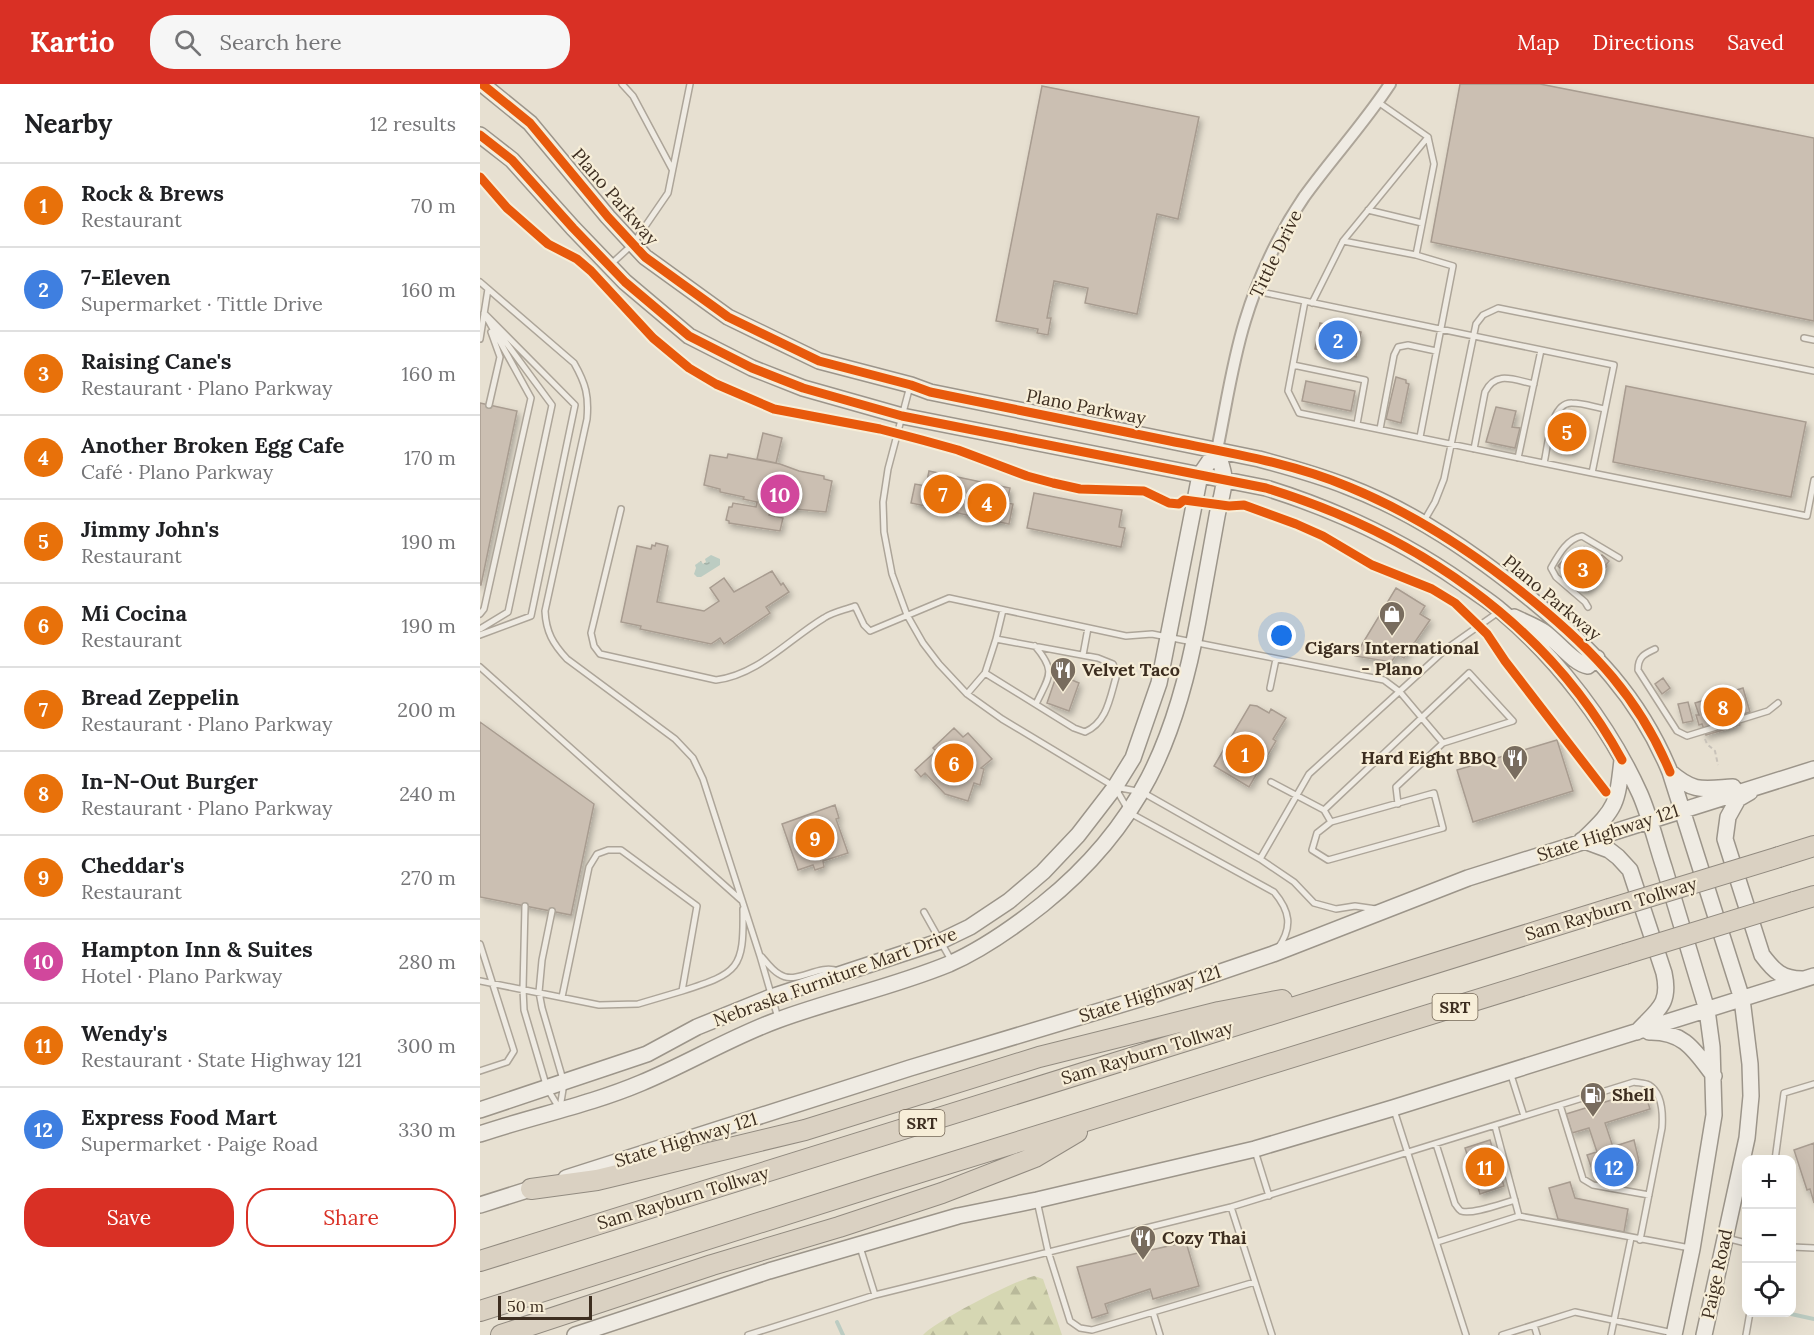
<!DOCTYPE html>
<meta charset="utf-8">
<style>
:root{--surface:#fff;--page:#f6f6f6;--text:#202124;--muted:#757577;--line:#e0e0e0;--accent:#d93025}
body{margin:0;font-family:Lora,serif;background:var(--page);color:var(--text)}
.controls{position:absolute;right:18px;bottom:18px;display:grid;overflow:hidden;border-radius:12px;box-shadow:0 6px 24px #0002}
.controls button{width:54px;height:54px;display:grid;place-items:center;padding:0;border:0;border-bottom:2px solid var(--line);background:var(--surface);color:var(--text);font:30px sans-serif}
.scale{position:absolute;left:18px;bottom:15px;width:94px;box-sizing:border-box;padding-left:6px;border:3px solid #3d2e20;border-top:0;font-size:16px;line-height:21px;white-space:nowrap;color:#3d2e20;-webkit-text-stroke:4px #f7eed8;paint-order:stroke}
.you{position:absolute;left:802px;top:552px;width:21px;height:21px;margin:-15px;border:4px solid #fff;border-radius:50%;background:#1a73e8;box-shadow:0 0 0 9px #1a73e833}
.badge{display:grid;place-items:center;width:39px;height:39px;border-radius:50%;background:var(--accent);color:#fff;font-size:20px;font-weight:700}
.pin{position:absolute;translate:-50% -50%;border:3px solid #fff;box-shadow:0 2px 6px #0006}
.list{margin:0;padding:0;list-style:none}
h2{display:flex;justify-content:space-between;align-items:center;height:78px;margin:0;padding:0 24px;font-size:26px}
h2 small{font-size:20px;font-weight:400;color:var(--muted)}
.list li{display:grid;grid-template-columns:39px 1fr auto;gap:18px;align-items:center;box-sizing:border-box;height:84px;padding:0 24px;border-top:2px solid var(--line)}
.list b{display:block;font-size:22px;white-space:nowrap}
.list p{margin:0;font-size:20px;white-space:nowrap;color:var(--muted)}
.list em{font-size:20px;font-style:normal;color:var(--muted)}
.actions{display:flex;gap:12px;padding:18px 24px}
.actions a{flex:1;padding:14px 0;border:2px solid var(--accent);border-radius:24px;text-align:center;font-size:21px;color:var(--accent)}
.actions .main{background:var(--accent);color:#fff}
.icon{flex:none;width:33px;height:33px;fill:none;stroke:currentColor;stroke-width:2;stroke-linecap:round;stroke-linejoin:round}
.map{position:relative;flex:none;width:1334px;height:1251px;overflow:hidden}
header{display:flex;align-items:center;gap:36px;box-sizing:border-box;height:84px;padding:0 30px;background:var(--accent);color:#fff}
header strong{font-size:28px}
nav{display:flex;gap:33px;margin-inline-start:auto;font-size:21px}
.search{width:420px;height:54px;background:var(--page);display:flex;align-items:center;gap:15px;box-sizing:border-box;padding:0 21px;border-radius:24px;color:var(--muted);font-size:22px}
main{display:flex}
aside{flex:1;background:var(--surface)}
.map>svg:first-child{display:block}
.forest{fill:url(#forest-firs)}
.water{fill:url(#water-ripples)}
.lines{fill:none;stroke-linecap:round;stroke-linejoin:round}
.stream{stroke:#bcccc2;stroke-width:4}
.building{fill:#cbbfb2;stroke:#a89c90;stroke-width:1.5;filter:url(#shadow)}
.lane-casing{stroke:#ada599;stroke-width:8}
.street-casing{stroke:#ada599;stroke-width:14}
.secondary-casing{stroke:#9c958a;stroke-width:18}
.highway-casing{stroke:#928b80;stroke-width:22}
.path{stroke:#c8c2b9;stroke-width:2;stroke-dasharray:4.5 3;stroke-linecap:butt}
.lane{stroke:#efebe3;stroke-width:5}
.street{stroke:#efebe3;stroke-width:10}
.secondary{stroke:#efebe3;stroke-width:15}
.highway{stroke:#dad1c2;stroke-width:20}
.highway-bridge-casing{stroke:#928b80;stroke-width:22;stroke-linecap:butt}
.highway-bridge{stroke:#dad1c2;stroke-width:20}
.cycleway-casing{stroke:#f7eed8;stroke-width:13}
.cycleway{stroke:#e8590c;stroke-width:9}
.labels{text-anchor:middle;stroke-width:4.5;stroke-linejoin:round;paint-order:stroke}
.shield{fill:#f7eed8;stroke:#756857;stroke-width:1.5}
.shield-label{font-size:16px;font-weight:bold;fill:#3d2e20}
.street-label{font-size:18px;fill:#3d2e20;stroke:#f7eed8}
.poi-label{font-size:18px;font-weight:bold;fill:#3d2e20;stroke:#f7eed8;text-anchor:start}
</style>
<header>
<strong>Kartio</strong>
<div class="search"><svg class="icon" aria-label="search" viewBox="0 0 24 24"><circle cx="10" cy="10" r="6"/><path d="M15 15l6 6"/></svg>Search here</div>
<nav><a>Map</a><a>Directions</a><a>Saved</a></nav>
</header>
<main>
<aside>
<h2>Nearby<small>12 results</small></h2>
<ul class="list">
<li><span class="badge" style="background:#e8710a">1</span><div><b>Rock &amp; Brews</b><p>Restaurant</p></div><em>70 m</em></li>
<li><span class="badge" style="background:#3f7fe0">2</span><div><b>7-Eleven</b><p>Supermarket · Tittle Drive</p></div><em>160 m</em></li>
<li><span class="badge" style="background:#e8710a">3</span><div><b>Raising Cane's</b><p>Restaurant · Plano Parkway</p></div><em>160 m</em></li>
<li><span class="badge" style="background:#e8710a">4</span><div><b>Another Broken Egg Cafe</b><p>Café · Plano Parkway</p></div><em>170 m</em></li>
<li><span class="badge" style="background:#e8710a">5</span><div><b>Jimmy John's</b><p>Restaurant</p></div><em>190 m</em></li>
<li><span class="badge" style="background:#e8710a">6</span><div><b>Mi Cocina</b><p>Restaurant</p></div><em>190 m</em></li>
<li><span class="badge" style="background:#e8710a">7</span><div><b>Bread Zeppelin</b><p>Restaurant · Plano Parkway</p></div><em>200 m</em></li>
<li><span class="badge" style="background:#e8710a">8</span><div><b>In-N-Out Burger</b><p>Restaurant · Plano Parkway</p></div><em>240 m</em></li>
<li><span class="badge" style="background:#e8710a">9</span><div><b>Cheddar's</b><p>Restaurant</p></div><em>270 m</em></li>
<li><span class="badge" style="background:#d1479c">10</span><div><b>Hampton Inn &amp; Suites</b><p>Hotel · Plano Parkway</p></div><em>280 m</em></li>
<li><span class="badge" style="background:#e8710a">11</span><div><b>Wendy's</b><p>Restaurant · State Highway 121</p></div><em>300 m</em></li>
<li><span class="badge" style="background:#3f7fe0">12</span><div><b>Express Food Mart</b><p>Supermarket · Paige Road</p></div><em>330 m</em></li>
</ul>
<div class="actions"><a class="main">Save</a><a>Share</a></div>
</aside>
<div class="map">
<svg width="1334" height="1251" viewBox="0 0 1334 1251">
<defs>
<pattern id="forest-firs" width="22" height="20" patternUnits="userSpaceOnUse" patternTransform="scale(1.5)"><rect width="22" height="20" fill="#d6d7b3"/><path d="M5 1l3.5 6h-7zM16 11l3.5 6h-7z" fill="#b9b99a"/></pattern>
<pattern id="water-ripples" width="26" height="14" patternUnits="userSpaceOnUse" patternTransform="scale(1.5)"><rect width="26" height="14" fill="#bcccc2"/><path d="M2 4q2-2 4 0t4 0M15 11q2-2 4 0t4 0" fill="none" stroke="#a2b0a6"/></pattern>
<filter id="shadow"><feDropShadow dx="2.5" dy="4" stdDeviation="3" flood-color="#0004"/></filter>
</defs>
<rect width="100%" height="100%" fill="#e7e0d1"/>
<!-- forest -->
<path class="forest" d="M554,1192L563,1195L582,1251H443C456,1237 534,1197 554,1192Z"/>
<!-- water -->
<path class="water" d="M231,471L240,475V481L221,493H217L214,490L216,484L215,481L221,477L223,480L226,478L225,475Z"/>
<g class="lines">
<!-- stream -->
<path class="stream" d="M1302,1228L1334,1235
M357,1238L363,1251"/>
</g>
<!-- building -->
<path class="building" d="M980,0H1060L1334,54V237L951,158Z
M562,2L719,33L698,135L677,130L657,230L605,219L608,204L574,197L567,234H571L568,251L557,249L558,245L516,237Z
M840,239L881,248L876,273L835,265Z
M916,293L926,296V299L929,300L921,339L906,335Z
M826,297L875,307L871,327L822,317Z
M1146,302L1326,338L1311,413L1133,378Z
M0,319L37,327L1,501H0Z
M1016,323L1036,327L1032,343L1040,344L1035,364L1006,358Z
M1081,329L1099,333L1093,366L1075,362Z
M283,349L302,354L296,379L277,375Z
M248,370L300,380L319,387L344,392V395L352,397L346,428L315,425L291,420L289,431L303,434L300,447L249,439V437L246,436L249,423H252L253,419L276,423L277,418L263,415L264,413L240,408V405L224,401L230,371L247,374Z
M449,387L530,404L527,419L533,420L529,440L431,419L435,400L446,402Z
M554,409L642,426L639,443L645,444L641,463L547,444Z
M176,459L188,462L177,518L224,527L239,517L230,504L244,494L254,508L292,487L301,501L303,499L309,508L286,523L290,529L244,560L240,554L231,560L160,545L161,542L141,538L157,462L171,465L172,461L175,462Z
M1104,463L1118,475L1122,471L1129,477L1126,481L1127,482L1106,507L1101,503L1100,505L1085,493L1087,491L1078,482L1084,475L1090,480Z
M916,504L945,522L940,530L950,536L924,574L917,570L911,578L875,572Z
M578,587L593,592L592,596L599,599L589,627L567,619Z
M1183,594L1190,604L1182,610L1175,600Z
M1263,604L1270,628L1257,632L1260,641L1226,651L1222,640L1219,641L1216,631H1219L1215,619Z
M1208,618L1213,637L1203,639L1198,620Z
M770,621L777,622L789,629L791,625L806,634L793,655L796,657L769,703L734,682Z
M0,638L114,720L91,831L0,813Z
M474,644L483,653L488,649L512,675L501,684L504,685L500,701L494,699L488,717L465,710L445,689L441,693L435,686L456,667L453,664Z
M1077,656L1093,707L993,738L977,686Z
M355,721L359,734L356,735L368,769L343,777L344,783L335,786L333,781L318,786L302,740Z
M1164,1006L1170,1025L1125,1039L1133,1063L1117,1068L1109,1044L1092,1049L1086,1030Z
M1010,1056L1024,1102L1000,1110L985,1064Z
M1154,1056L1159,1077L1153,1090L1125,1098L1114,1091L1107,1071Z
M1334,1059V1119L1330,1105L1327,1106L1314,1066Z
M1090,1098L1095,1114L1148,1125L1144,1148L1078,1135L1069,1104Z
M706,1158L719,1202L673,1215L670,1205L625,1220L628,1229L612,1234L597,1183Z"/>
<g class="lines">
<!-- lane casing -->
<g class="lane-casing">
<path id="lane" d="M142,0L153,12L192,85
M898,18L948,53L954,80L936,171L973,182L940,353
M888,126L942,139
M863,157L948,53
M130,181L153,160L188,109L210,0
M0,198L94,279C106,300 109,312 107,335L65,527C66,548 73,560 87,575L195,655L213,674L223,695L280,872L298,934
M776,207L1134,281L1112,389L819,329L808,307L825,217
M832,219L863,157L936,171
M1324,254L1334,256
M0,255L8,205
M813,281L885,296L877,340
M430,302L408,385L403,418L404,448L412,490L427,531L443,559L459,580L487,610L522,635L635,703L662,708L780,775L814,798L834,819L856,825L875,822L896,825
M9,321L20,273L11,248
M900,345L914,271L918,263L928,261L956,267
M994,365L1005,308C1016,286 1034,296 1054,300
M1038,374L1061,266
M1064,379C1068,363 1070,318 1092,319C1103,319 1114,323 1125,325
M1112,389L1327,432L1334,396
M141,425L111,549L114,562L120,570L236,596C278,591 309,555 344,534C353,528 365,526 375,522L384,541L390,547L469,514L646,552L672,550L904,596L920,608L963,659
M944,437L955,418L964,395L996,240L1003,231L1018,224L1334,287
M1108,523L1105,518L1076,493L1071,484C1079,470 1087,455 1102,452L1139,474
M0,530L4,525L51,314L8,236
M0,545L28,528L72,321L16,245
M0,551L51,532L95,321L4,229
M516,555L523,526
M555,562C577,588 569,592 556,620
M1175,565C1164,570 1158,573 1158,586L1197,647L1207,652L1288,627L1298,619
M603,571L608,544
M0,583L261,816
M790,604L796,575
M487,610L505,589L594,644L605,648C628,638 630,612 637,590L633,580L618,574L516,555L505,589
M791,698L844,726
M636,705L650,729L794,808C810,827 813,843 798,864
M954,709L963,744L848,776L832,766L837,749L851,738Z
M851,738L844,726L989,589L1033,637L963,659L916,703L918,720
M780,775L829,690L966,565L1020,527
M45,822L43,905L44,926L67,1004L79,1024
M72,827L62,876L59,908L62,924L84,999L80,1024
M444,828L471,876
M0,860L34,967L27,978L0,987
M282,873C287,879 292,886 299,890C316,902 338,879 358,887
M0,897L119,921L158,920L202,907L217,822L141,766H128L117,770L109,783L82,913
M202,907C259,889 264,885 263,825
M1030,988L1044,1032
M1080,1021L1103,1095L1113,1101L1169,1111
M914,1026L986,1251
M1015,1042L1039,1132
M956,1060L975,1120C977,1122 978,1125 981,1127C992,1131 1023,1119 1035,1116
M775,1067L789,1112
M1295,1076L1304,1009L1334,1000
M557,1117L568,1167L590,1237L600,1244L612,1246L775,1198
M751,1123L792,1251
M1246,1154L1266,1159
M957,1158L1039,1132L1210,1164
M380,1163L395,1211
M1312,1163L1334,1164
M673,1228L680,1251
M1054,1241L1057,1251
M268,1251L395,1211L751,1123L1154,998C1158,999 1165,999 1169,1001C1182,1009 1183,1030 1182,1044L1160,1156
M1022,1251L1095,1228L1193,1249
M1131,1251L1151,1154
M1266,1251L1270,1228"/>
</g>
<!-- street casing -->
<g class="street-casing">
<path id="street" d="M737,366C746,323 752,279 765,237C778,194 799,150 824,113C852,74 883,41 910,0"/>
</g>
<!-- secondary casing -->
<g class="secondary-casing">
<path id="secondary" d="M2,0L50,39L128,133L165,173L248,233L339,277L431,301L450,308L779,375C809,383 838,391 866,402C935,428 995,470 1052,516C1113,566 1159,613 1190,688L1262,915L1270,980L1271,1012L1267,1054L1224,1251
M0,51L32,76L93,144L145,198L209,252L272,284L323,304L422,332L786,404C857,426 923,457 984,500C996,509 1010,517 1021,527C1078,575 1129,641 1160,710C1170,733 1176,759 1184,783C1198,831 1213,878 1227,926L1232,963L1234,1031L1212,1165L1194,1251
M1034,533C1044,538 1055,542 1064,548C1077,557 1094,580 1108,582L1117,574
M1190,688C1214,709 1223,705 1253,703
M1270,708L1258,715L1248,733L1245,755L1282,871C1294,887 1302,895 1322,895
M1105,754C1137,723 1137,720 1142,676
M1102,756L1129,766L1138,773L1150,786L1184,889C1191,921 1177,926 1157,948
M1169,948C1204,947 1215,967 1234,992
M0,1026L167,970L217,943L291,913L461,857L490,843L529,817L563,788L598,751L635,703L653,674L679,599L720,391L737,366
M0,1050C53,1032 109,1021 161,999C207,980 251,953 298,936C355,915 413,903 469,880C503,865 534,843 563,820C660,742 696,656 718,537C724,502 731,467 737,432C739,420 745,405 744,393C743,384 739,375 737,366
M86,1094L430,984L676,910L793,870L988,794L1334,685
M0,1121L60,1102
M95,1251L289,1187L478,1132L557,1116L775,1065L913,1024L1334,892"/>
</g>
<!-- highway casing -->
<g class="highway-casing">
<path id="highway" d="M1299,773L1334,762
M1314,818L1334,812
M51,1105L117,1096L325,1046L559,973L739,928L802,916
M0,1177L1129,825
M0,1227L399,1101L1145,870
M21,1251L232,1181L359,1143L462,1109L555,1073L597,1048"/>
</g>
<!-- path -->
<path class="path" d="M1225,655L1227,660L1235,667L1238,681"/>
<!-- lane -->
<use href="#lane" class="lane"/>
<!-- street -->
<use href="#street" class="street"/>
<!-- secondary -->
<use href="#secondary" class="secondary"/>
<!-- highway -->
<use href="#highway" class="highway"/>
<!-- highway-bridge casing -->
<g class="highway-bridge-casing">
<path id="highway-bridge" d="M1129,825L1299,773
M1145,870L1314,818"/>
</g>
<!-- highway-bridge -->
<use href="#highway-bridge" class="highway-bridge"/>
<!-- cycleway casing -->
<g class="cycleway-casing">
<path id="cycleway" d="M2,0L50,39L128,133L165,173L248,233L339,277L431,301L450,308C530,324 610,341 690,357C750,369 812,379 869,403C937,431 996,470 1053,517C1114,567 1159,614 1190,688
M0,51L32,76L93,144L145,198L209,252L272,284L323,304L422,332L786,404C933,449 1067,538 1142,676
M0,93L27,124L68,160L97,175L111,187L173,254L209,284L236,300L294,325L400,345L442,356L478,366L547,392L573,399L600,405L664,407L689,419L699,420L704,416L749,422L764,421L816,440L843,452L892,481L952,505L975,519L1007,550L1025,577L1126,708"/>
</g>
<!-- cycleway -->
<use href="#cycleway" class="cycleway"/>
</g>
<!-- icons -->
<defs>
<g id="shop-pin" transform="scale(1.35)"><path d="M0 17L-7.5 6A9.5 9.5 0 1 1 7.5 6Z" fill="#786c5e" stroke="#f7eed8"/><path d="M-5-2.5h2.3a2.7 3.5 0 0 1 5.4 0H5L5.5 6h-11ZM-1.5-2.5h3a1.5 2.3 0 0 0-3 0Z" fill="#fff"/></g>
<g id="restaurant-pin" transform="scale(1.35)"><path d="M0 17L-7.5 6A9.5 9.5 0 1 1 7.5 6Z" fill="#786c5e" stroke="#f7eed8"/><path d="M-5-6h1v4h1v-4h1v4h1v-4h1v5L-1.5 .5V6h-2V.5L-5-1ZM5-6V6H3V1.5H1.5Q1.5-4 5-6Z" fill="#fff"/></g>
<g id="fuel-pin" transform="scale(1.35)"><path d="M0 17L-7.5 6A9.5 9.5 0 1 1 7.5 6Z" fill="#786c5e" stroke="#f7eed8"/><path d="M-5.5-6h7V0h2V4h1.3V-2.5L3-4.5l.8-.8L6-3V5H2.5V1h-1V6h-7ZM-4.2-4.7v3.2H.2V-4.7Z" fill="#fff"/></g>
</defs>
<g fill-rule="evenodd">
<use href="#shop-pin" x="912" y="530"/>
<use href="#restaurant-pin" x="583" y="586"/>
<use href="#restaurant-pin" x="1035" y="674"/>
<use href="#fuel-pin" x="1113" y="1011"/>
<use href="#restaurant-pin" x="663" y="1154"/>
</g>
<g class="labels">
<!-- shield labels -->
<g class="shield">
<rect x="952.5" y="910" width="45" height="26" rx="4.5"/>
<rect x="419.5" y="1026" width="45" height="26" rx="4.5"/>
</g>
<g class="shield-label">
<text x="975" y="929">SRT</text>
<text x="442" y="1045">SRT</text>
</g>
<!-- street labels -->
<g class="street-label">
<text transform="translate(135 113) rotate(49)" y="6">Plano Parkway</text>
<text transform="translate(796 170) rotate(-64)" y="6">Tittle Drive</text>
<text transform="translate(606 323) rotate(11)" y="6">Plano Parkway</text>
<text transform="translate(1072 514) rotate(40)" y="6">Plano Parkway</text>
<text transform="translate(1128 749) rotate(-18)" y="6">State Highway 121</text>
<text transform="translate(1131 825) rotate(-17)" y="6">Sam Rayburn Tollway</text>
<text transform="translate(355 893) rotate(-20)" y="6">Nebraska Furniture Mart Drive</text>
<text transform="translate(670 910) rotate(-18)" y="6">State Highway 121</text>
<text transform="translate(667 969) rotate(-17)" y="6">Sam Rayburn Tollway</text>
<text transform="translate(206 1056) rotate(-17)" y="6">State Highway 121</text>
<text transform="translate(203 1114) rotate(-17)" y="6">Sam Rayburn Tollway</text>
<text transform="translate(1237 1190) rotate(-78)" y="6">Paige Road</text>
</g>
<!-- poi labels -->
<g class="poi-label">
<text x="912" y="570" text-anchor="middle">Cigars International<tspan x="912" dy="21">- Plano</tspan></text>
<text x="602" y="592">Velvet Taco</text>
<text x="1016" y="680" text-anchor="end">Hard Eight BBQ</text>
<text x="1132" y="1017">Shell</text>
<text x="682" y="1160">Cozy Thai</text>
</g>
</g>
</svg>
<div class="controls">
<button>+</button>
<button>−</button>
<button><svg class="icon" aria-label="locate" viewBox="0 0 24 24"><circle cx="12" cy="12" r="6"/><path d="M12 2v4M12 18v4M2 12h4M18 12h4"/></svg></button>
</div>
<div class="scale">50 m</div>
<div class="you"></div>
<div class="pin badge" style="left:765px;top:670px;background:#e8710a">1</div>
<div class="pin badge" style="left:858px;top:256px;background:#3f7fe0">2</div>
<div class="pin badge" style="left:1103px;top:485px;background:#e8710a">3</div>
<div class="pin badge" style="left:507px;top:419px;background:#e8710a">4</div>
<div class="pin badge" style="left:1087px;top:348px;background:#e8710a">5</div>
<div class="pin badge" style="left:474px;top:679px;background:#e8710a">6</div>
<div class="pin badge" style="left:463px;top:410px;background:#e8710a">7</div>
<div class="pin badge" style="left:1243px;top:623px;background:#e8710a">8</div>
<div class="pin badge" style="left:335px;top:754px;background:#e8710a">9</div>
<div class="pin badge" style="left:300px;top:410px;background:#d1479c">10</div>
<div class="pin badge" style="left:1005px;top:1083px;background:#e8710a">11</div>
<div class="pin badge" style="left:1134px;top:1083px;background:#3f7fe0">12</div>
</div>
</main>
